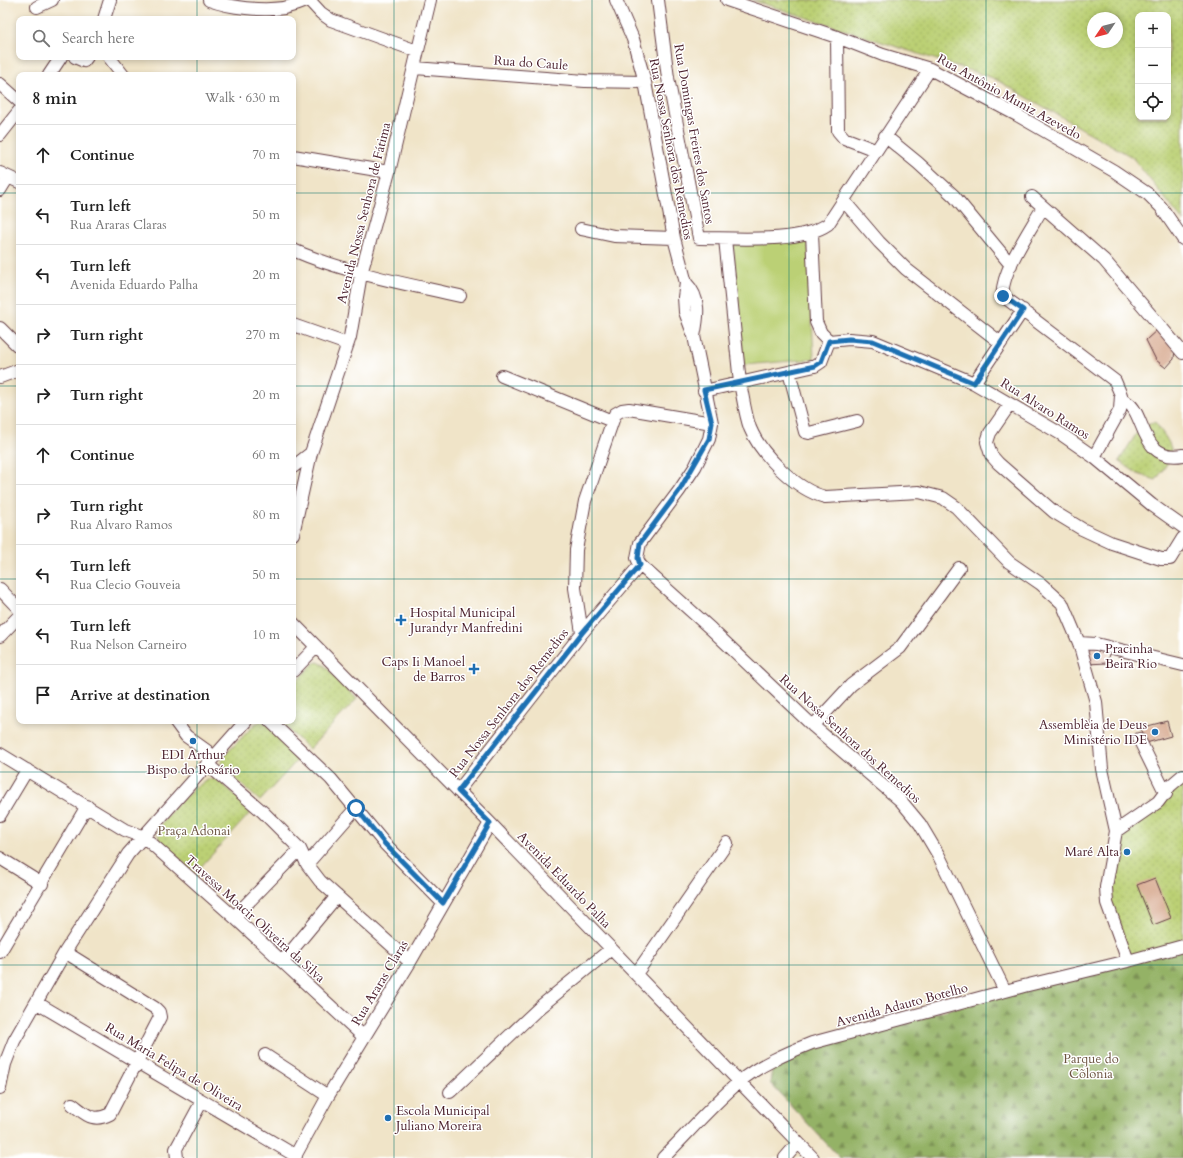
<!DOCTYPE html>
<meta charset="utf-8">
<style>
:root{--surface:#fff;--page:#f6f6f6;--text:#222;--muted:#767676;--line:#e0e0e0}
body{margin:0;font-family:Cardo,serif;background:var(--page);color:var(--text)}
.controls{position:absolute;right:12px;top:12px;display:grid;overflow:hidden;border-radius:8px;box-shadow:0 2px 6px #0003}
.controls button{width:36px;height:36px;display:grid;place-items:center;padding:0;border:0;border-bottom:1px solid var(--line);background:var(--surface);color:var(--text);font:20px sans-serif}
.compass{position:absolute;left:1087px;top:12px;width:36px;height:36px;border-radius:50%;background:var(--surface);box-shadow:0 2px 6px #0003;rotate:235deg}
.stop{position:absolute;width:12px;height:12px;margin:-9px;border:3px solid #1f6fb2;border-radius:50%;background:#fff}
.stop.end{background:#1f6fb2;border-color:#fff;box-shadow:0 1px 4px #0008}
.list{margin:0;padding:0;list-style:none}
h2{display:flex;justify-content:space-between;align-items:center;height:52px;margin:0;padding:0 16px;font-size:17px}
h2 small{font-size:13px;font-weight:400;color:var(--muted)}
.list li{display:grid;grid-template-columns:26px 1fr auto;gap:12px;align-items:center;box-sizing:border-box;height:60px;padding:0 16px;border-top:1px solid var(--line)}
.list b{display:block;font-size:15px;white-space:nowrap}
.list p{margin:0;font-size:13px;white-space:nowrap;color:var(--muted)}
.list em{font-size:13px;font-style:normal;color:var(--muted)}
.icon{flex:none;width:22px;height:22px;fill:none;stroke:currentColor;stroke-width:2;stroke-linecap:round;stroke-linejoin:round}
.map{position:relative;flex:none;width:1183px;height:1158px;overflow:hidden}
.search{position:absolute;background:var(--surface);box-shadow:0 2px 6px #0003;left:16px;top:16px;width:280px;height:44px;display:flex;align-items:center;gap:10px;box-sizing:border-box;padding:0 14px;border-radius:8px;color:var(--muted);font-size:15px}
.panel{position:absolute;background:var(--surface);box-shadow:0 2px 6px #0003;left:16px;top:72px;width:280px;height:652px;border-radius:8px}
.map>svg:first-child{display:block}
</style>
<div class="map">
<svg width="1183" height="1158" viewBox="0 0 1183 1158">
<defs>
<pattern id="grass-dots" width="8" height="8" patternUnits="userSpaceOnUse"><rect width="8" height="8" fill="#bbd074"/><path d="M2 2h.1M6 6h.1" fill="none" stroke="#a2b265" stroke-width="1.8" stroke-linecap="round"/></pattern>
<pattern id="forest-firs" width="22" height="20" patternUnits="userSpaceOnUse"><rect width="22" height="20" fill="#94b266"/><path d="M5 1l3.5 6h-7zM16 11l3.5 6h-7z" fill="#7b9054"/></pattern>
</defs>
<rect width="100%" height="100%" fill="#fff"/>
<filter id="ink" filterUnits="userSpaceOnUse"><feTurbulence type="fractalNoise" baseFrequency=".025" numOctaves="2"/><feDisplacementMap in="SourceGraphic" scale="8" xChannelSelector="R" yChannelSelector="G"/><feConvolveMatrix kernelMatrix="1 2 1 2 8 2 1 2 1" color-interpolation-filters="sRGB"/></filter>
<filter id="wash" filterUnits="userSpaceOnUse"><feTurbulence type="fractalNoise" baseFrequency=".012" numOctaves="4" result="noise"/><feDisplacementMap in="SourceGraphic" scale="16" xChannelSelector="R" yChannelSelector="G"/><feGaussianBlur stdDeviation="0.9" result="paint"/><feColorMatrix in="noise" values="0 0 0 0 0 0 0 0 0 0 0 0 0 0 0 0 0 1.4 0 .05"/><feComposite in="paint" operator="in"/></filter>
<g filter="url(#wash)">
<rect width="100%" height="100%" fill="#f0e4c8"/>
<path fill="url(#grass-dots)" stroke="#827850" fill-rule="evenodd" d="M752 0H1183V221L1132 157 993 78ZM1138 15H1168V117H1138ZM1093 18H1117V42H1093Z
M1155 422C1176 452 1177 450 1156 480L1138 474 1119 461 1140 428Z
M318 662 324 665 357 699 309 749 279 721H293V685L314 663Z
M261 721 268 724 301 756 260 801 223 768 221 762 223 757 255 724Z
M211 779H216L253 810 195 873 159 840 158 830C164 816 197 782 211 779Z
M1183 780V943L1129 959 1110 902 1116 832 1173 790Z"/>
<path fill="url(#forest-firs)" stroke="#6f6848" d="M1183 945V1158H840L770 1083 773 1062 816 1046Z"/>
<path fill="#bbd074" stroke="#827850" d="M808 239 814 359 744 365 733 245Z"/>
<g id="blocks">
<path fill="#d9ad94" d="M1159 328 1175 347 1174 359 1166 368 1156 360 1146 340Z
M1085 644 1110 649 1107 663 1087 664Z
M1167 721 1171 736 1146 743 1140 728Z
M1155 878 1171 918 1153 925 1137 885Z"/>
</g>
</g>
<g filter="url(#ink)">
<use href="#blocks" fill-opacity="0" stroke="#633d43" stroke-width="1"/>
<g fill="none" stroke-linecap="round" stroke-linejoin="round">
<defs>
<path id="minor" d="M209 0C231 8 261 11 284 8 292 6 301 3 308 0
M309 0 321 13 331 20 417 51
M616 0 633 39 645 82 674 238 686 283 684 297 685 312 694 336 712 423 709 439 695 467 679 491 640 543 637 558 640 565
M658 0 668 78 699 238C734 238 799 244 828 224L930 69
M727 0 837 37 883 55 930 69 1017 115 1114 171 1148 194 1161 207 1183 239
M37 7 52 0
M104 19 110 0
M837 37 838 131 844 138 875 150
M75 57 84 61 87 57
M109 57 123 75
M415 68 585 81 645 82
M49 75 61 57
M0 84 19 101
M0 135 19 111
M885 136 918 163 954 196 1011 265
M293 156 389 172
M0 173 19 182
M0 190 8 177
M1032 197 1104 260 1183 353
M844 201 879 242 906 269 1001 343
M1043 207C1032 227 999 275 1003 296L1115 381 1121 395 1120 410 1094 457
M581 229 614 236 674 238
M812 233 816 322 821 333 829 341
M725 239 740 383C743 397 745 414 750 428 761 455 797 490 825 497L919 492 943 498 956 507 1009 562 1041 584 1062 603 1079 643 1096 702 1102 769 1116 831 1106 887 1107 903 1128 961
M293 250C346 273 403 283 460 296
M686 283C701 298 698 317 694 336
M293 325 347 344
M0 328 19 347
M829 341 849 339 873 341 974 383 1061 434 1094 457 1152 505 1183 527
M789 372 805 432 809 433 857 421
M502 376 612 421
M0 377 19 370
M974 383 1023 310
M704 391 815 366 821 362 829 341
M1122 401C1147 404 1136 463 1183 455
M1010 404 990 433 987 442 991 455 998 463 1054 512 1082 529 1112 543 1161 559H1170L1183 538
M293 467 311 453
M293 534 311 453 350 337 361 274 389 172 430 0
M0 589 19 609
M293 623 490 823 813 1158
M582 633 575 588 576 550 585 501 615 414 622 410 629 409 712 423
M0 636 19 616
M1079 643 1096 644 1183 665
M293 671 316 647
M175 721 186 736 207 751 213 757
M270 721 331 779 385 844 443 903
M813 726 851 685 900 648 959 568
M1139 739 1166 794
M0 754 125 830 144 837 234 917 364 1037
M207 764 263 812 300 849 307 864 320 881 410 962
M458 791 582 633 640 565 711 629 813 726 901 801 920 824 939 856 1005 991
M0 815 27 770
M1116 831 1158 802 1170 786 1183 775
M0 858 42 884
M307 864 356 808
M234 917 300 849
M0 952 87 806
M65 952 155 1008 159 1012 160 1017 110 1114C92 1123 86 1114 72 1104
M283 961 337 896
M636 974 727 843
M37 1003 296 1156
M265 1055 328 1096
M0 1088 5 1064 14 1041 65 952 128 854 246 721
M450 1092 541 1006 611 949
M177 1158 176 1149 202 1101
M294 1158 328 1096 410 962 490 823
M663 1158C688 1133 712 1105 739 1082 759 1065 787 1053 812 1043L1024 986 1128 961 1183 946
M785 1158 798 1143"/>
</defs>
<use href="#minor" stroke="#633d43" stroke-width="14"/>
<use href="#minor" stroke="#fff" stroke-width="12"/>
</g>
</g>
<g fill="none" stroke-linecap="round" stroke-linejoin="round" filter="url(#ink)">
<path stroke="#1f6fb2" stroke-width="5" d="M356 808 385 844 443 903 490 823 458 791 582 633 640 565 638 558 640 543 679 491 709 439 712 423 704 390 815 366 821 362 829 341 849 339 873 341 974 383 1023 310 1003 296"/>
</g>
<path fill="none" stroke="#0f766e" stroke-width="1" stroke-opacity="0.55" d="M197 0V19M394 0V1158M592 0V1158M789 0V1158M986 0V1158M197 57V75M0 193H19M293 193H1183M0 386H19M293 386H1183M0 579H19M293 579H1183M197 721V1158M0 772H1183M0 965H1183"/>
<g fill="#1f6fb2" stroke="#fff" stroke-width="1.5">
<path d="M399 614h4v4h4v4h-4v4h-4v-4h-4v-4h4z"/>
<circle cx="1097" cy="656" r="4"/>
<path d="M472 663h4v4h4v4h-4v4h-4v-4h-4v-4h4z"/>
<circle cx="1155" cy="732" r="4"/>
<circle cx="193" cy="741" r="4"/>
<circle cx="1127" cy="852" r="4"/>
<circle cx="388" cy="1118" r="4"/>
</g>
<g text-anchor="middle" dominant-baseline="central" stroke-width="3" stroke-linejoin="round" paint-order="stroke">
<g font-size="13" fill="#4a1f2b" stroke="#fff">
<text transform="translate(531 63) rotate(4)">Rua do Caule</text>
<text transform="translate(1009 97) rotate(29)">Rua Antônio Muniz Azevedo</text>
<text transform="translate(694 134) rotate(80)">Rua Domingas Freires dos Santos</text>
<text transform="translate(671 149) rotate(79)">Rua Nossa Senhora dos Remedios</text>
<text transform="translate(364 213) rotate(-76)">Avenida Nossa Senhora de Fátima</text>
<text transform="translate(1045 409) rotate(32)">Rua Alvaro Ramos</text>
<text transform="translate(509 703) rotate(-52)">Rua Nossa Senhora dos Remedios</text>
<text transform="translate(850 739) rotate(42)">Rua Nossa Senhora dos Remedios</text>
<text transform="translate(564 880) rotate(46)">Avenida Eduardo Palha</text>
<text transform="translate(255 919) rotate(42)">Travessa Moacir Oliveira da Silva</text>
<text transform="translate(380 983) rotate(-59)">Rua Araras Claras</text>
<text transform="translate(902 1005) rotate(-15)">Avenida Adauto Botelho</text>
<text transform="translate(174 1067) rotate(31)">Rua Maria Felipa de Oliveira</text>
</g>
<g font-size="13" fill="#4a1f2b" stroke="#fff" text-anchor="start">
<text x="410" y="613">Hospital Municipal<tspan x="410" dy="15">Jurandyr Manfredini</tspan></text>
<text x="1105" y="649">Pracinha<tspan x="1105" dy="15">Beira Rio</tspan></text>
<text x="465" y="662" text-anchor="end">Caps Ii Manoel<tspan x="465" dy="15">de Barros</tspan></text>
<text x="1147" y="725" text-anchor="end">Assemblèia de Deus<tspan x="1147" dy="15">Ministério IDE</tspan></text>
<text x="193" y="755" text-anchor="middle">EDI Arthur<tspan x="193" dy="15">Bispo do Rosário</tspan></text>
<text x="1119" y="852" text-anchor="end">Maré Alta</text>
<text x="396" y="1111">Escola Municipal<tspan x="396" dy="15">Juliano Moreira</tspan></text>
</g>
<g font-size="13" fill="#6c5441" stroke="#fff">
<text x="194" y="831">Praça Adonai</text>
<text x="1091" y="1059">Parque do<tspan x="1091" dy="15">Cõlonia</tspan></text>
</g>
</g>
</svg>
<div class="controls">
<button>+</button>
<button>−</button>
<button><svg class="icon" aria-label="locate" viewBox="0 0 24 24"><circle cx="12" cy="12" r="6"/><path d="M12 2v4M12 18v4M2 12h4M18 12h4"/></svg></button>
</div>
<svg class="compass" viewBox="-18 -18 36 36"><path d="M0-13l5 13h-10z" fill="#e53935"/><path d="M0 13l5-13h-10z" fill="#767676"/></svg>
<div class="stop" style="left:356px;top:808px"></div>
<div class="stop end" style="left:1003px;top:296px"></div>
<div class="search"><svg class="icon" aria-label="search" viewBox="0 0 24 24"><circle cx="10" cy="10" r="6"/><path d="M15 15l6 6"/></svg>Search here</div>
<section class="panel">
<h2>8 min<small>Walk · 630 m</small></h2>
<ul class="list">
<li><svg class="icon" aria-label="ahead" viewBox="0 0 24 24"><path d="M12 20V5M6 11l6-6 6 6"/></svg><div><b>Continue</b></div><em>70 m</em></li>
<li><svg class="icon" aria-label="left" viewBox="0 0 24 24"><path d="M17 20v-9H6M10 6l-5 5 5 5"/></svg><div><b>Turn left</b><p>Rua Araras Claras</p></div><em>50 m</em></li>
<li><svg class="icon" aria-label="left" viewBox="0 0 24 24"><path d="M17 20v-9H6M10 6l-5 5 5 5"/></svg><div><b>Turn left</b><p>Avenida Eduardo Palha</p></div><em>20 m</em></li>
<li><svg class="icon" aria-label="right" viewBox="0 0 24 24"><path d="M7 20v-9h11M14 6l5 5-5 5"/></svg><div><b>Turn right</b></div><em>270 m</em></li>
<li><svg class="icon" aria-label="right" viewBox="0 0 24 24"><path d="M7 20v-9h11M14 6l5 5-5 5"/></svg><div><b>Turn right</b></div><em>20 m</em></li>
<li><svg class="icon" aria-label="ahead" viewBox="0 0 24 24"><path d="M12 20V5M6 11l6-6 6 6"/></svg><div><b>Continue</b></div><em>60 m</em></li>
<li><svg class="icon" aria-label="right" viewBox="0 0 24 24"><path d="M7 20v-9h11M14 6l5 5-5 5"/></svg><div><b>Turn right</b><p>Rua Alvaro Ramos</p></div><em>80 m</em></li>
<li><svg class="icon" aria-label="left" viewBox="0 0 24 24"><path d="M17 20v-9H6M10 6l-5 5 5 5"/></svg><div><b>Turn left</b><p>Rua Clecio Gouveia</p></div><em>50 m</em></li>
<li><svg class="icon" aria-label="left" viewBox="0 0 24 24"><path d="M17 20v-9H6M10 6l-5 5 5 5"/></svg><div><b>Turn left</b><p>Rua Nelson Carneiro</p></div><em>10 m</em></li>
<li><svg class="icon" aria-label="arrive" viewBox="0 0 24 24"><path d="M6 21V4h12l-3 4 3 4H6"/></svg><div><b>Arrive at destination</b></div></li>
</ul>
</section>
</div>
